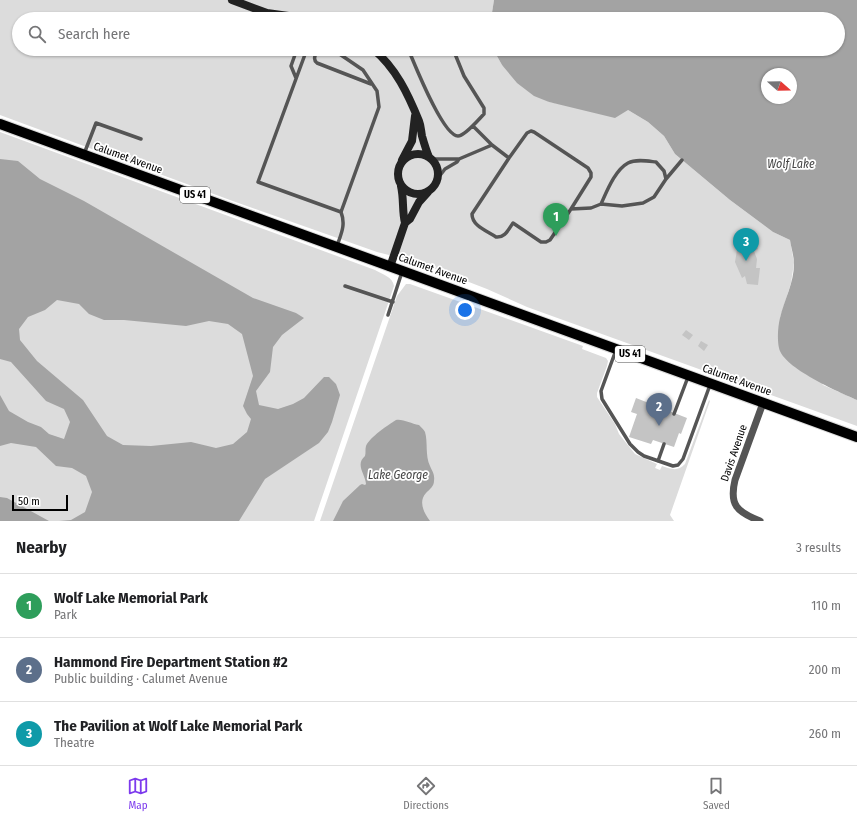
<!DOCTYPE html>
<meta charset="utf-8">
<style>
:root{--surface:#fff;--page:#f6f6f6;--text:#202124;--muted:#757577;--line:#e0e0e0;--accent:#7c3aed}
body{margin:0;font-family:"Fira Sans Condensed",sans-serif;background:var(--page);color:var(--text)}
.compass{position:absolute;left:761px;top:68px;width:36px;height:36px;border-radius:50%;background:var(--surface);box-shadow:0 1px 3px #0004;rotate:110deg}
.scale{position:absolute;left:12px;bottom:10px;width:56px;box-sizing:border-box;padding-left:4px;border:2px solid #000;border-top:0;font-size:11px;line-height:14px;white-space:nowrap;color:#000;-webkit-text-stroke:3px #fff;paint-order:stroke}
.you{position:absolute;left:465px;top:310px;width:14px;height:14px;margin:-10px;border:3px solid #fff;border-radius:50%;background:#1a73e8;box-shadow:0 0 0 6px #1a73e833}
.badge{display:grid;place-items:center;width:26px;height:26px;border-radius:50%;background:var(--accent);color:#fff;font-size:13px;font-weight:700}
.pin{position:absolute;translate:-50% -33px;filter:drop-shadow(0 1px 2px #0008)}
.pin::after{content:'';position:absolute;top:21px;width:14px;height:12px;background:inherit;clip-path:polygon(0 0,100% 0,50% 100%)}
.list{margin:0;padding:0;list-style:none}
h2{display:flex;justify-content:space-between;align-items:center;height:52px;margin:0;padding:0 16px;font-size:17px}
h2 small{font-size:13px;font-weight:400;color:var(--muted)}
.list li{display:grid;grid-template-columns:26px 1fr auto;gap:12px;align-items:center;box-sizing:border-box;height:64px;padding:0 16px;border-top:1px solid var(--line)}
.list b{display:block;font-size:15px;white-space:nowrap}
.list p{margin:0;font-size:13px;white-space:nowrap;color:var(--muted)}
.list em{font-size:13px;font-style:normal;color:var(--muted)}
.icon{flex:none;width:22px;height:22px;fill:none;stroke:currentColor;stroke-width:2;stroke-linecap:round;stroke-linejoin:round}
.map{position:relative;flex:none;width:857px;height:521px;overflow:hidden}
.search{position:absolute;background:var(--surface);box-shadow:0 1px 3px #0004;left:12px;right:12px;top:12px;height:44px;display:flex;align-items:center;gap:10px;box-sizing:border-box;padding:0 14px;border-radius:22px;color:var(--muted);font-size:15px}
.sheet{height:244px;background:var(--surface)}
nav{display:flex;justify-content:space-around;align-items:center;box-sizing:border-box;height:56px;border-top:1px solid var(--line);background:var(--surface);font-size:11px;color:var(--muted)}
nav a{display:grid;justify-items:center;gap:2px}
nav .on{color:var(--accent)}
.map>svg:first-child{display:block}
</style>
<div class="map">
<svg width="857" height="521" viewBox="0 0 857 521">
<rect width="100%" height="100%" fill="#fff"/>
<path fill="#dcdcdc" d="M0 0H494L491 19H19V49H493L502 65 549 102 566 105 628 110 648 122 664 136 675 154 730 200 773 232 790 240 794 263 791 283 780 318 823 385 857 400V426L527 307 487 289 417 262 377 252 230 200 0 115Z
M0 132 375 270C382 274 393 277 394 286L314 521H0Z
M406 284H410L583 346 582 349 606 358 608 361 607 366 597 393V397L615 424 619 434 635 454 657 464 655 468 660 470 662 466C672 469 677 472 685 464L707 405 709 400 710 401 670 515 674 521H320L397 296Z"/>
<path fill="#a3a3a3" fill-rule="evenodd" d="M494 0H857V400C839 392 783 368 779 348 777 339 778 326 780 318 784 300 794 283 794 264 794 256 791 247 790 240L773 232 730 200 675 154 664 136 648 122 628 110 615 118 549 102 534 96 517 83 502 65 493 49H838V19H491ZM767 74H791V98H767Z
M0 159 18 161 40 179 84 201 253 298 296 313 304 318 282 335 273 347 270 372 256 391 259 405 278 409 293 404 304 398 324 377H329L336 384 340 395 332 422 328 432 319 443 265 479 239 521H59L71 520 85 512 92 492 86 476 72 468 56 466 36 447 11 443 0 446V395L9 411 28 422 41 427 49 434 64 439 70 422 64 409 46 401 11 362 0 359ZM57 300 79 304 89 314 104 320H124L186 326 209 321 228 324 242 334 253 376 243 406 247 414 251 419 247 432 233 444 216 448 191 442 151 446 123 445 107 436 83 400 37 361 20 340 19 329 28 317 45 310Z
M396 420C404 419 411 424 419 425 421 427 424 430 425 432 428 441 425 456 430 466 432 471 435 474 434 481 434 486 430 489 426 493 418 502 424 513 430 521H333L343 501 360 485 362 484 365 485 366 484C365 473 355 465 365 456 366 453 365 449 366 446 370 437 388 425 396 420Z
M0 497 7 498 49 521H0Z"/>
<path fill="#c4c4c4" d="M752 234 758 249 754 251 757 259 756 268H760L758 285 747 284 745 276 742 278 735 262 738 244 740 245 741 238Z
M686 330 693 335 689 340 682 335Z
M701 341 708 345 704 351 698 346Z
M636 398 687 418 681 434 679 433 674 447 653 440 651 444 629 437 637 414 631 412Z"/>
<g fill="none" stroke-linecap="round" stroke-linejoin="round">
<defs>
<path id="primary" d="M0 124 857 437"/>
</defs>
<use href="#primary" stroke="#dbdbdb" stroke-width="12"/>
<path stroke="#555" stroke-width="3.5" d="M307 49 258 182 341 212C346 225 341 234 337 246
M318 49C316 54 312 59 317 63L371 84
M328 49 338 53 363 70 377 91 379 107 341 212
M411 49 409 51C415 65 443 136 458 136 465 136 479 119 484 114V108L464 76 453 49
M296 78 291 66 297 49
M473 126 492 145
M84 154 96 123 141 139
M509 158 527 133 531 131 534 132 588 168 591 173V177L571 209
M431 159H459L492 145 509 158 472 214C472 226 487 231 496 237 505 238 508 230 513 223L541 242H546L550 240 571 209 591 208 601 204 622 206 643 203 654 197 666 179 664 171 656 162C647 161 636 159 628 163 615 170 607 191 601 204
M438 178 445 169 457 162 459 159
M666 179 682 160
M345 286 393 302
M388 315 402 272
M616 350 601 391 602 399 630 444 638 452 644 456 673 466 678 465 683 459 710 385
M674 414 688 377
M658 461 664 444"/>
<path stroke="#555" stroke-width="7" d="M760 521C737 512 729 505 735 480L763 403"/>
<path stroke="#222" stroke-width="8" d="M232 0 267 13 310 19
M373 49C396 68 408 94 419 121 421 126 421 131 422 136 424 143 426 150 429 157
M398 174a20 20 0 1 1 40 0a20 20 0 1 1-40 0Z
M402 160 412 141 415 116
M401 186C404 199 402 211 405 223
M390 267 405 223 410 219 419 202 428 192"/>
<use href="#primary" stroke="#000" stroke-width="10"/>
</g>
<g text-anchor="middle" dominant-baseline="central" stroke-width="3.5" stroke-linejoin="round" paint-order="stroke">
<g fill="#fff" stroke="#4c4c4c" stroke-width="1">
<rect x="180" y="187" width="30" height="16" rx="3"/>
<rect x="615" y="346" width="30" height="16" rx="3"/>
</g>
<g font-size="10" font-weight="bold" fill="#000">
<text x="195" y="195">US 41</text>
<text x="630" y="354">US 41</text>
</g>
<g font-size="11" fill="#000" stroke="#fff">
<text transform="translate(128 158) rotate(20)">Calumet Avenue</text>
<text transform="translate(433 269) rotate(20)">Calumet Avenue</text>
<text transform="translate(737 380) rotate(20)">Calumet Avenue</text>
<text transform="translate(734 453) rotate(-71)">Davis Avenue</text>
</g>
<g font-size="12" font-style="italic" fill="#444" stroke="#fff">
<text x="791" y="164">Wolf Lake</text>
<text x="398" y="475">Lake George</text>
</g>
</g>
</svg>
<svg class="compass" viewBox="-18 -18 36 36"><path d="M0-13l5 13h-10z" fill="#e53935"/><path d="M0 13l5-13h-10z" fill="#757577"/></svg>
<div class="scale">50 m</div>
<div class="you"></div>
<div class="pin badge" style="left:556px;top:236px;background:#2e9e5b">1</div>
<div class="pin badge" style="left:659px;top:426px;background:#5c6f8a">2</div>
<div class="pin badge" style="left:746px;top:261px;background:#0f9aa8">3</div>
<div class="search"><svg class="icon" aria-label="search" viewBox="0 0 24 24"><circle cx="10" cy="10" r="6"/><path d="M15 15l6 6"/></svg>Search here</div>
</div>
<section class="sheet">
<h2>Nearby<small>3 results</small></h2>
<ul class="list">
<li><span class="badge" style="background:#2e9e5b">1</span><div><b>Wolf Lake Memorial Park</b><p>Park</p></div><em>110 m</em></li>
<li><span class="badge" style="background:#5c6f8a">2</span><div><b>Hammond Fire Department Station #2</b><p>Public building · Calumet Avenue</p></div><em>200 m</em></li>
<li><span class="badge" style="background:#0f9aa8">3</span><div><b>The Pavilion at Wolf Lake Memorial Park</b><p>Theatre</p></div><em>260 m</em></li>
</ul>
</section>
<nav>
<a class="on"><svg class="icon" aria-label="map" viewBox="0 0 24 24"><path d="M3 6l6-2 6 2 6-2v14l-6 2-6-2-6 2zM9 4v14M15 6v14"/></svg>Map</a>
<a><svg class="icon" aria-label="directions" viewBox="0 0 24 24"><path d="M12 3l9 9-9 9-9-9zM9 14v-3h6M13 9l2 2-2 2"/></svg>Directions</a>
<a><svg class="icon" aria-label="saved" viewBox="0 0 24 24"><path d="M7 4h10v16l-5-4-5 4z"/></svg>Saved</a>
</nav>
